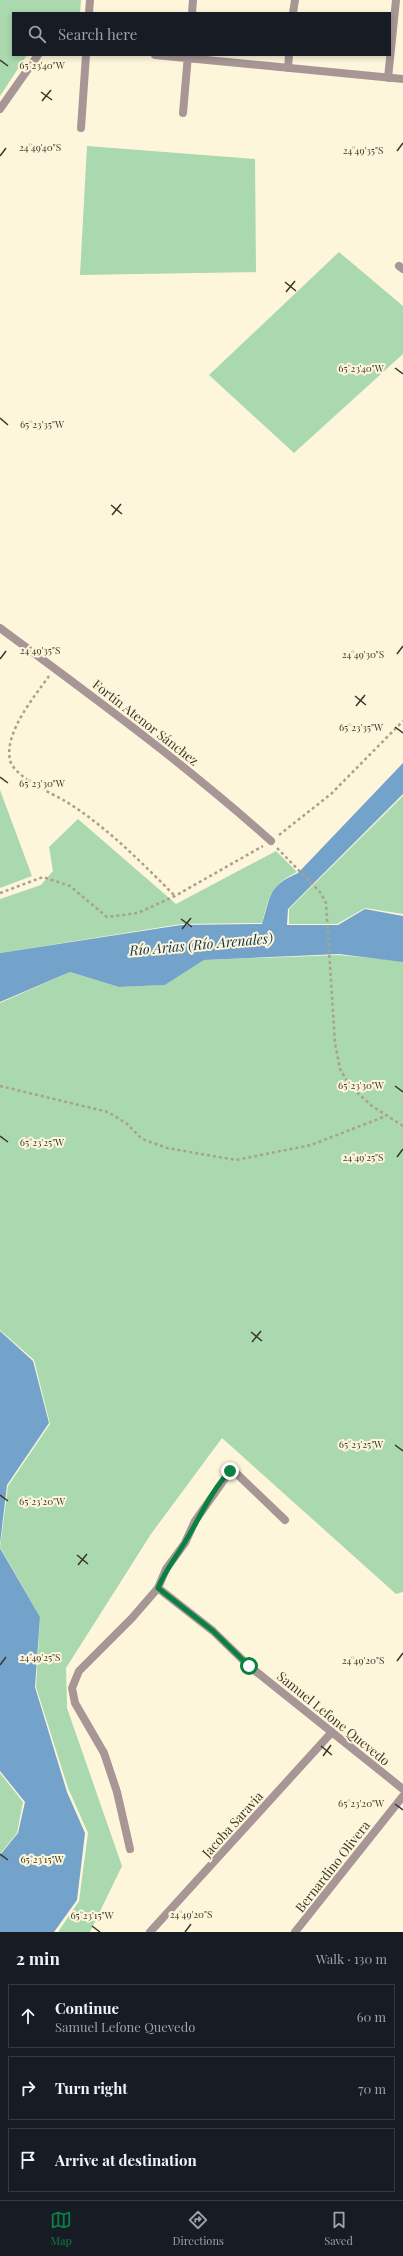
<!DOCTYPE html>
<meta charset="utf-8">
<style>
:root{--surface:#171b24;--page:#20242c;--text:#f1f3f6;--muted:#9ea1a6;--line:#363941;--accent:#0b8043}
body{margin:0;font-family:"Playfair Display",serif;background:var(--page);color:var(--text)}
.stop{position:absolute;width:12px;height:12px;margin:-9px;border:3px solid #0b8043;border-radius:50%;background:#fff}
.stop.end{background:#0b8043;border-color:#fff;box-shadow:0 1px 4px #0008}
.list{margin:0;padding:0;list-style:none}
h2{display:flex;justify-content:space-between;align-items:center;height:52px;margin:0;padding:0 16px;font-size:17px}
h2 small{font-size:13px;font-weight:400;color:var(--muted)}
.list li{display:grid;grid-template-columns:26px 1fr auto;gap:12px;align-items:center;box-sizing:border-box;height:64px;margin:0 8px 8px;padding:0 8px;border:1px solid var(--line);border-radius:0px}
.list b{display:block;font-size:15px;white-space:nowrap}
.list p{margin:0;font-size:13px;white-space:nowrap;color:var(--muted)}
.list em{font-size:13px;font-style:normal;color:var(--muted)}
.icon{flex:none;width:22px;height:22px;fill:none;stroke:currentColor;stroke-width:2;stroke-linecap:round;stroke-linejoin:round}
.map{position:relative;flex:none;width:403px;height:1932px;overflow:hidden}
.search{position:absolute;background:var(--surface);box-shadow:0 2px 6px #0003;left:12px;right:12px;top:12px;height:44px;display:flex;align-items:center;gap:10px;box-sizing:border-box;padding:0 14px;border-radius:0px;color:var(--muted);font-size:15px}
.sheet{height:268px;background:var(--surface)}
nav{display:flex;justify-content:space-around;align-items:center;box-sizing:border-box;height:56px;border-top:1px solid var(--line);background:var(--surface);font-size:11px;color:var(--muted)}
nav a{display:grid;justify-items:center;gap:2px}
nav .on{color:var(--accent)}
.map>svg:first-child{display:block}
</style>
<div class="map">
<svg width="403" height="1932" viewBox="0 0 403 1932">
<rect width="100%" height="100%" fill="#fef6db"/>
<path fill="#aad8af" d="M0 0H81L80 13H13V55H27L0 96Z
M87 146 255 159 256 272 80 275Z
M339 252 403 306V354L294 453 209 375Z
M0 790 32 876 0 888Z
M403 796V914L365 908 337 924H289V909Z
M78 819 176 904 276 851 297 872C270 885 269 896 262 923L181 924 0 953V899L41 885 53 871 49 847Z
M339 955 403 961V1592L396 1594 222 1438 151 1534 66 1668 67 1708 122 1866 90 1932H58L79 1901 88 1833 68 1788 36 1687 40 1617 0 1547 8 1486 50 1424 34 1360 0 1330V1003L70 972 119 987 165 985 204 960Z
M0 1773 23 1802 17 1833 0 1854Z"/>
<path fill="#73a3ca" d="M403 763V794L288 909 287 925H338L365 909 403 916V962L339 954 204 960 165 985 119 987 70 972 0 1002V953L181 925 262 924C271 895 268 886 298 873Z
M0 1331 33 1361 49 1423 7 1485 0 1544Z
M0 1548 40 1617 35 1687 67 1792 85 1833 77 1900 54 1932H0V1855L18 1833 25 1802 0 1771Z"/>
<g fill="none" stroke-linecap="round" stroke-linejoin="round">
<path stroke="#a8a28d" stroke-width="2.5" stroke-dasharray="3 3" stroke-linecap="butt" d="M49 676C34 697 4 733 10 760 13 776 51 793 65 801 106 826 141 862 175 896
M279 835 331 794 403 721
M277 848 320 892 326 903 335 1043 340 1069 350 1086 372 1106 403 1126
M0 893 43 877 70 886 107 917 138 913 175 896 263 846
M0 1086 108 1112 126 1123 142 1139 167 1148 236 1160 311 1145 386 1116"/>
<path stroke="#a79695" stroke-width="8" d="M130 1849 117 1792 104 1753 75 1703 72 1688 79 1671 132 1618 158 1588 166 1569 185 1543 195 1521 231 1470 236 1473 285 1520"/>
<path stroke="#a79695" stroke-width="8" d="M89 13 90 0
M192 13 193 0
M293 13 295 0
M155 55 403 79
M288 68 289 55
M388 78 396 0
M0 109 38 55
M183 113 188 55
M81 128 86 55
M399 266 403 269
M0 628C93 697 185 764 271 841
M158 1588 213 1631 249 1666 403 1789
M150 1932 332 1732
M295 1932 403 1796"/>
</g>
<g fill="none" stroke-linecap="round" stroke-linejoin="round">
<path stroke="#0b8043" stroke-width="5" d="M230 1471C211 1491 199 1519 185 1542 175 1559 166 1569 158 1588L213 1631 249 1666"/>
</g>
<path fill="none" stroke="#3a3629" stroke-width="1.5" d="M0 60 8 66M41 92 52 100M42 101 51 90M397 151 403 143M0 156 6 148M285 282 296 291M286 292 295 281M395 368 403 374M0 418 8 425M111 505 122 514M112 515 121 504M397 654 403 646M0 659 6 651M355 696 366 705M356 706 365 695M395 727 403 733M0 777 8 783M181 919 192 927M182 929 191 918M395 1086 403 1092M0 1136 8 1142M397 1157 403 1149M251 1332 262 1341M252 1342 261 1331M395 1445 403 1451M0 1495 8 1501M77 1555 88 1564M78 1565 87 1554M397 1661 403 1653M0 1665 6 1657M321 1746 332 1755M323 1756 331 1745M395 1804 403 1810M0 1854 8 1860M92 1926 100 1932M185 1932 191 1924"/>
<g text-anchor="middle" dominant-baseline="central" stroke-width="4" stroke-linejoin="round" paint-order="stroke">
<g font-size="13" fill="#3a3629" stroke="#fef6db">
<text transform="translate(146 722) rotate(38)">Fortín Atenor Sánchez</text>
<text transform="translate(334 1718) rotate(39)">Samuel Lefone Quevedo</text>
<text transform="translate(232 1824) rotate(-48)">Jacoba Saravia</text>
<text transform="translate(332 1866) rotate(-52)">Bernardino Olivera</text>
</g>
<g font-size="14" font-style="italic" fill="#0b324d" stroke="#fef6db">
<text transform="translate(201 944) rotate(-5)">Río Arias (Río Arenales)</text>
</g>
</g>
<g font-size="10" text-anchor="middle" fill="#3a3629" stroke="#fef6db" stroke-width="4" stroke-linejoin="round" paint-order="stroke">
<text x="42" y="69">65°23'40"W</text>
<text x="40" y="151">24°49'40"S</text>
<text x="363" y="154">24°49'35"S</text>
<text x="361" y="372">65°23'40"W</text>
<text x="42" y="428">65°23'35"W</text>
<text x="40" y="654">24°49'35"S</text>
<text x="363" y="658">24°49'30"S</text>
<text x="361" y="731">65°23'35"W</text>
<text x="42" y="787">65°23'30"W</text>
<text x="361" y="1089">65°23'30"W</text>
<text x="42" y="1146">65°23'25"W</text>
<text x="363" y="1161">24°49'25"S</text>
<text x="361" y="1448">65°23'25"W</text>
<text x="42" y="1505">65°23'20"W</text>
<text x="40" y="1661">24°49'25"S</text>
<text x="363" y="1664">24°49'20"S</text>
<text x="361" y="1807">65°23'20"W</text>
<text x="42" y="1863">65°23'15"W</text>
<text x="191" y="1918">24°49'20"S</text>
<text x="92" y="1919">65°23'15"W</text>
</g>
</svg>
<div class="stop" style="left:249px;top:1666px"></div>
<div class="stop end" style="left:230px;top:1471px"></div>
<div class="search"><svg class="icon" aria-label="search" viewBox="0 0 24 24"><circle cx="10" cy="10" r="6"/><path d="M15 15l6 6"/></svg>Search here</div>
</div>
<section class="sheet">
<h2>2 min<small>Walk · 130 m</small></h2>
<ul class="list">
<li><svg class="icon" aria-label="ahead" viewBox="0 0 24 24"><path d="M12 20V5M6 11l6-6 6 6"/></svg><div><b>Continue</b><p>Samuel Lefone Quevedo</p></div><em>60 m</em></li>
<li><svg class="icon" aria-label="right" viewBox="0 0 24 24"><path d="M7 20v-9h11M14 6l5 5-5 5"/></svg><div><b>Turn right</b></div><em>70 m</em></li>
<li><svg class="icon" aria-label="arrive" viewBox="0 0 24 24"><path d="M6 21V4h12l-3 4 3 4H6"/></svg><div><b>Arrive at destination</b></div></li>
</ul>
</section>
<nav>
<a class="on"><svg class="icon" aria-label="map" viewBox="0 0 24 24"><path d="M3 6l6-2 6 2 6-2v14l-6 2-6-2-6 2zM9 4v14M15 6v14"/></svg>Map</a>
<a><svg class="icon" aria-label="directions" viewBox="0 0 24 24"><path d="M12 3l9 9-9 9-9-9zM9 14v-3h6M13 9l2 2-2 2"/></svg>Directions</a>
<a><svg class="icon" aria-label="saved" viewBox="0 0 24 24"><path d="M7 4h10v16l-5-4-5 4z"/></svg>Saved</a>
</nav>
